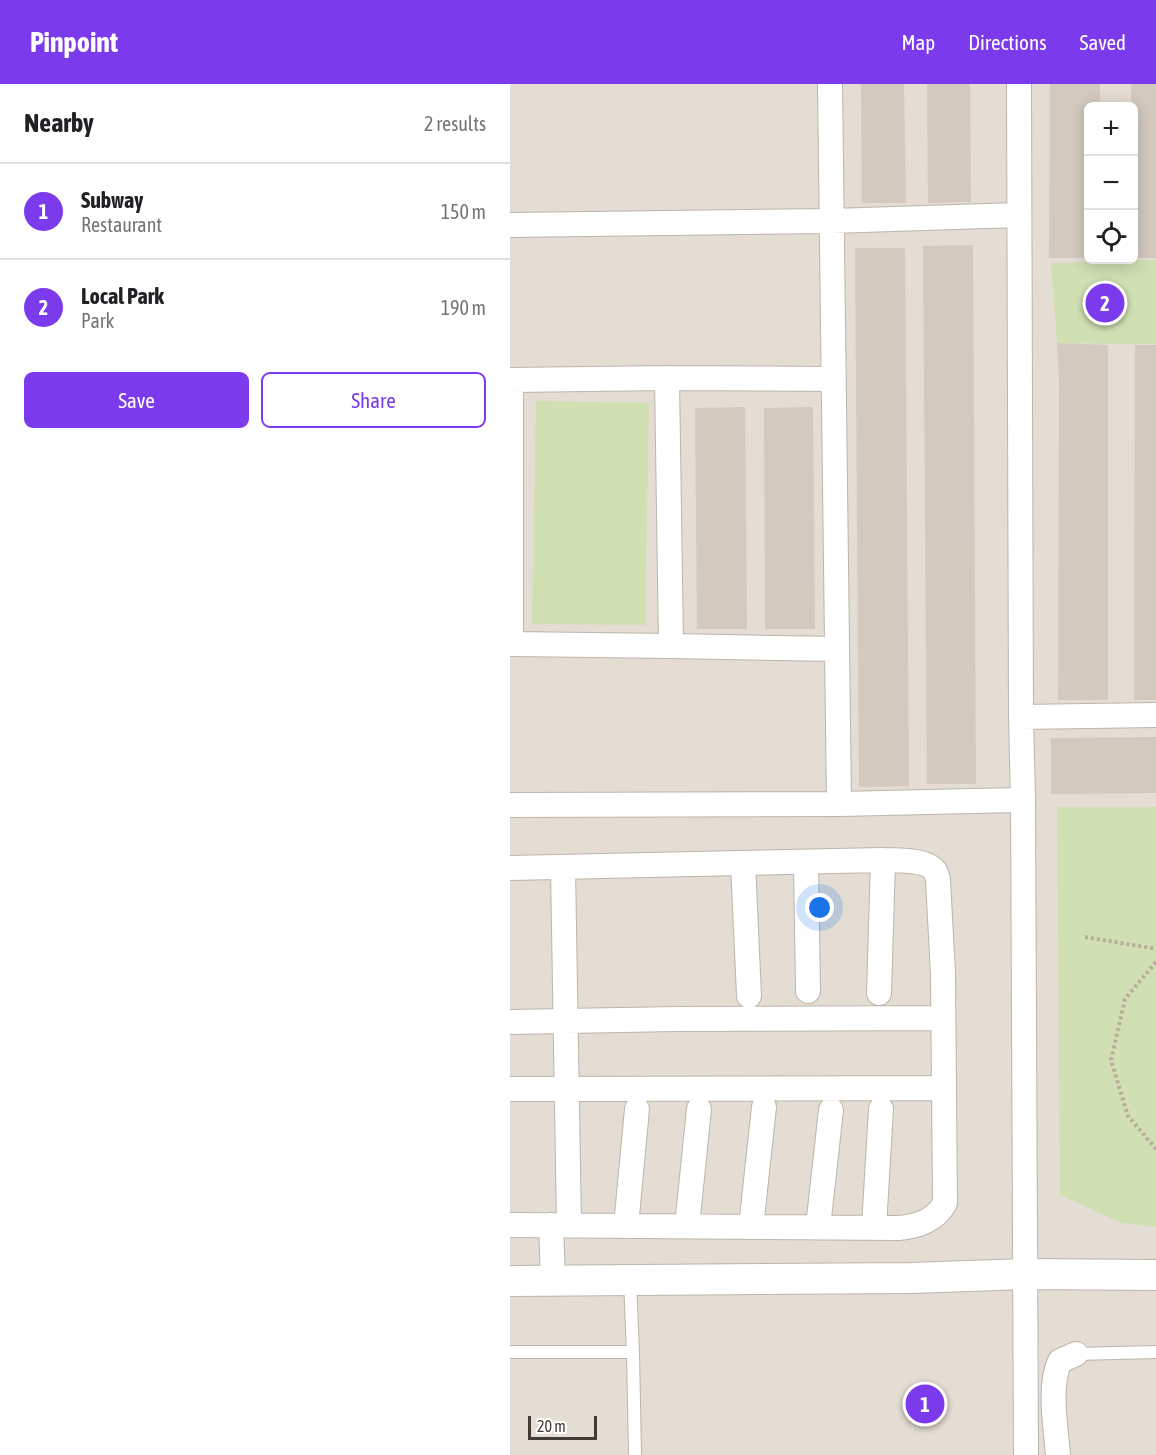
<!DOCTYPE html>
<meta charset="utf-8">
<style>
:root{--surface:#fff;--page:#f2f2f2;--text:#202124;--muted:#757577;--line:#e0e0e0;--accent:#7c3aed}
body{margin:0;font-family:"Asap Condensed",sans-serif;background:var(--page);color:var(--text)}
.controls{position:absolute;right:18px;top:18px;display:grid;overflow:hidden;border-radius:9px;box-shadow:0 3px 15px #0003}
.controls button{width:54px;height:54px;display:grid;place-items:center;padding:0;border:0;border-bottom:2px solid var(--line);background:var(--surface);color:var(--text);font:30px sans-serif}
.scale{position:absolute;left:18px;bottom:15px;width:69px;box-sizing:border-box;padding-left:6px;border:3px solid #423b35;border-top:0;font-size:16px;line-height:21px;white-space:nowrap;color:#423b35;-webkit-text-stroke:4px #fff;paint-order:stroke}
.you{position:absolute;left:310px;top:824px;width:21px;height:21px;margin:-15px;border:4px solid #fff;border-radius:50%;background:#1a73e8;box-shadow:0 0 0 9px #1a73e833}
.badge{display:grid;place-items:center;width:39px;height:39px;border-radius:50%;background:var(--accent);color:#fff;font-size:20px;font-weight:700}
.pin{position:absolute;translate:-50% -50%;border:3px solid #fff;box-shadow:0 2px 6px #0006}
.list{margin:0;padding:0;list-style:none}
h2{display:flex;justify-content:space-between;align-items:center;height:78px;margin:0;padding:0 24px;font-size:26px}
h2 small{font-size:20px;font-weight:400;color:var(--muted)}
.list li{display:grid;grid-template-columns:39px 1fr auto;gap:18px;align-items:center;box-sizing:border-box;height:96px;padding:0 24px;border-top:2px solid var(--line)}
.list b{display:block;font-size:22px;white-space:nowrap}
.list p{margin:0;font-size:20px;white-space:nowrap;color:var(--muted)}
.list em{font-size:20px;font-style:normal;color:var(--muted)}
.actions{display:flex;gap:12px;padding:18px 24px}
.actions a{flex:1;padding:14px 0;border:2px solid var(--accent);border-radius:9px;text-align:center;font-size:21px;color:var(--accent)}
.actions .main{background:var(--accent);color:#fff}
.icon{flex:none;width:33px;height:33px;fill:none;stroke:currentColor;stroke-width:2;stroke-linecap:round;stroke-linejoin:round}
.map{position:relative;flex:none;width:646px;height:1371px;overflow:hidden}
header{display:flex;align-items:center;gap:36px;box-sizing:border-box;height:84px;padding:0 30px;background:var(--accent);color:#fff}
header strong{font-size:28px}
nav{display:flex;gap:33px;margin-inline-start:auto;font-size:21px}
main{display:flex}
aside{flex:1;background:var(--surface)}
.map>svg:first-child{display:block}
</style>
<header>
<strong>Pinpoint</strong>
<nav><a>Map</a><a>Directions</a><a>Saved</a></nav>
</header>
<main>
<aside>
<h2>Nearby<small>2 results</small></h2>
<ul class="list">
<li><span class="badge">1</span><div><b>Subway</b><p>Restaurant</p></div><em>150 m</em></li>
<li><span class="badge">2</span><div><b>Local Park</b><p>Park</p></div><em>190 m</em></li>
</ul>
<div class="actions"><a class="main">Save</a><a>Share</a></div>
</aside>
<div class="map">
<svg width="646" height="1371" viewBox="0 0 646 1371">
<rect width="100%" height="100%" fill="#f0ebe5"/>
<path fill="#e3ddd3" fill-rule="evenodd" d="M0 0H646V1371H0ZM578 22H624V176H578Z"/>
<path fill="#d0e0b2" d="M646 176V260L547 259 541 179Z
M26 317 139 319 135 541 22 540Z
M547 723H646V1143L612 1139 550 1111Z"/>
<path fill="#d3c9be" d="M351 0H394L396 119H352Z
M417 0H460L461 118 418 119Z
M540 0H590V22H578V174H539Z
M621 0H646V174H624V22H621Z
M463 161 466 700H417L413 162Z
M345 164H395L399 702 349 703Z
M547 259 598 261V616H548L549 297Z
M625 261H646V616H624Z
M235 323 237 545H187L185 324Z
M303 323 305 545H255L254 324Z
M646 653V709L541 710V654Z"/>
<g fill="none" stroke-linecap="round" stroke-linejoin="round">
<defs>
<path id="service" d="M120 1197 123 1268 125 1371
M0 1268H123
M566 1270 646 1268"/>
<path id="minor" d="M320 0 329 720
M509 0 511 633 513 716 516 1371
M0 141 322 137 509 131
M157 294 161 562
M0 296 157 294 324 295
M0 560 161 562 327 565
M1 560V296
M511 633 646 631
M0 721 329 720 513 716
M296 778 298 907
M233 779 239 912
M53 783 59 1141
M0 784 373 776C386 777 417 775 425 787 426 788 428 795 428 796L433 890 435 1119C425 1137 408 1142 389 1144L0 1141
M369 909 373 776
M0 938 167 935 433 934
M0 1005 434 1004
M41 1141 43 1196
M116 1142 127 1025
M177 1142 189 1025
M241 1143 254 1023
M308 1143 321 1026
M364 1143 371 1025
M548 1371C546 1344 538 1302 550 1277L566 1270"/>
<path id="tertiary" d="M0 1197 401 1194 515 1190 646 1191"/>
</defs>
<use href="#service" stroke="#bdb5ab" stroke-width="14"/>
<use href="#minor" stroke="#bdb5ab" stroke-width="26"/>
<use href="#tertiary" stroke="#bdb5ab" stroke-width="32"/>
<path stroke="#baac9b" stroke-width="4" stroke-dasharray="3 3" stroke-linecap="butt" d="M575 853 641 864 646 863
M646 878 615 915 601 976 618 1032 646 1065"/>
<use href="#service" stroke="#fff" stroke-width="12"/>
<use href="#minor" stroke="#fff" stroke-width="24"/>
<use href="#tertiary" stroke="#fff" stroke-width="30"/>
</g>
</svg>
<div class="controls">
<button>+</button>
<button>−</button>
<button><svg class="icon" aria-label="locate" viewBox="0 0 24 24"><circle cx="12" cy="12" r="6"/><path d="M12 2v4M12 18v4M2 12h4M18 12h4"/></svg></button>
</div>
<div class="scale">20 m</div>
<div class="you"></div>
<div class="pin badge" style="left:415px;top:1320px">1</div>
<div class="pin badge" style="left:595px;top:219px">2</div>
</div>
</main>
